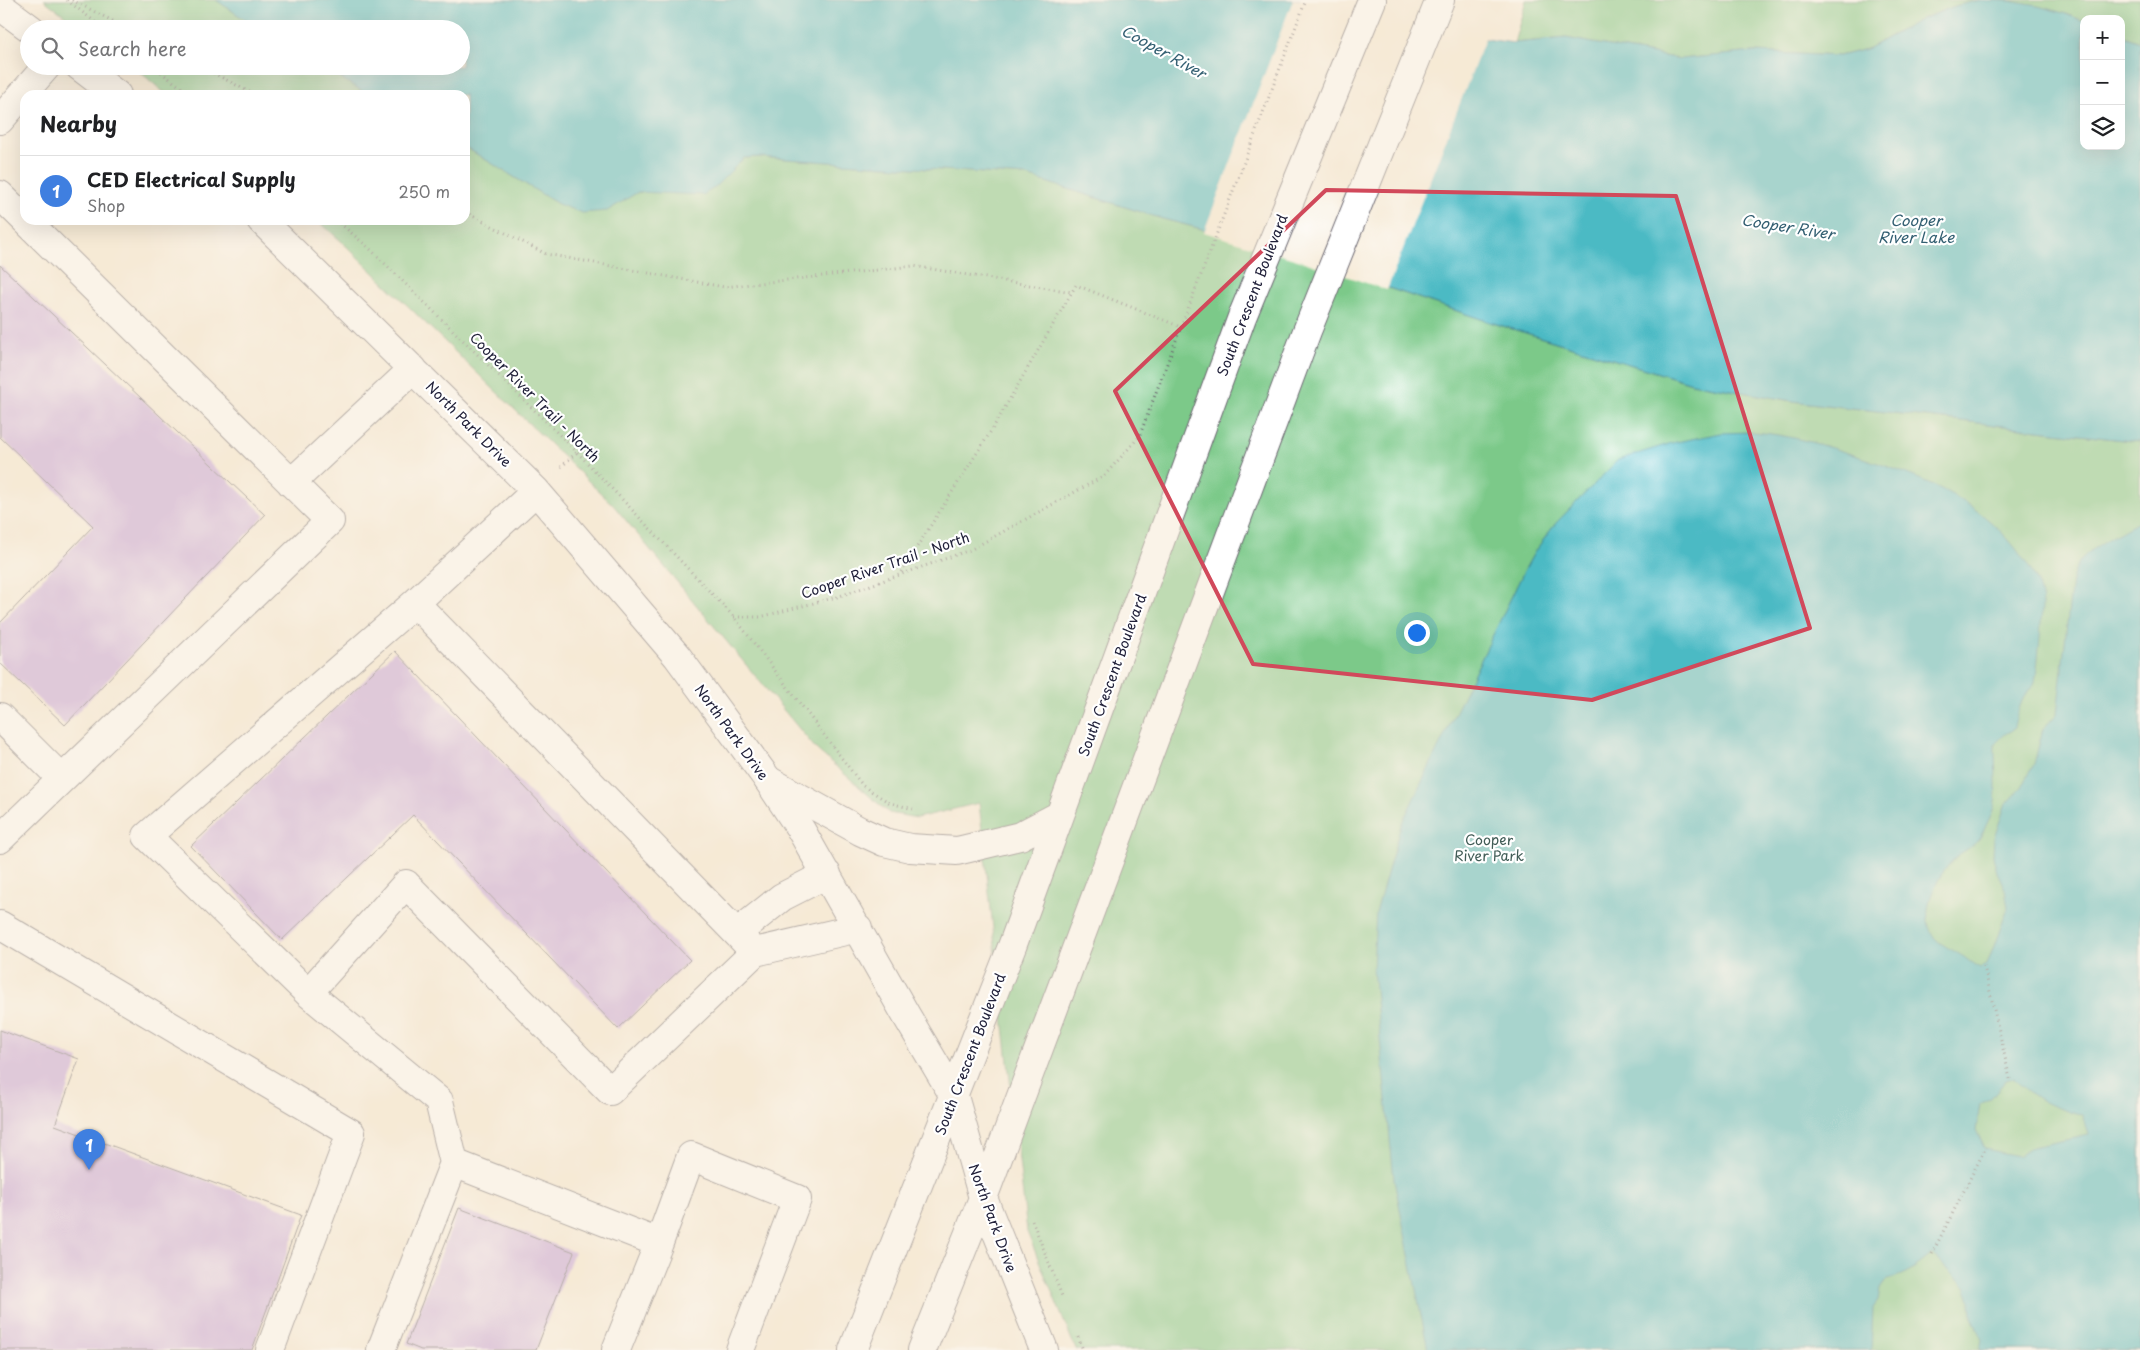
<!DOCTYPE html>
<meta charset="utf-8">
<style>
:root{--surface:#fff;--page:#f6f6f6;--text:#202124;--muted:#757577;--line:#e0e0e0;--accent:#d1495b}
body{margin:0;font-family:"Playpen Sans",sans-serif;background:var(--page);color:var(--text)}
.controls{position:absolute;right:15px;top:15px;display:grid;overflow:hidden;border-radius:10px;box-shadow:0 5px 20px #0002}
.controls button{width:45px;height:45px;display:grid;place-items:center;padding:0;border:0;border-bottom:1px solid var(--line);background:var(--surface);color:var(--text);font:25px sans-serif}
.you{position:absolute;left:1416px;top:632px;width:18px;height:18px;margin:-12px;border:4px solid #fff;border-radius:50%;background:#1a73e8;box-shadow:0 0 0 8px #1a73e833}
.badge{display:grid;place-items:center;width:32px;height:32px;border-radius:50%;background:var(--accent);color:#fff;font-size:16px;font-weight:700}
.pin{position:absolute;translate:-50% -41px;filter:drop-shadow(0 1px 2px #0008)}
.pin::after{content:'';position:absolute;top:26px;width:18px;height:15px;background:inherit;clip-path:polygon(0 0,100% 0,50% 100%)}
.list{margin:0;padding:0;list-style:none}
h2{display:flex;justify-content:space-between;align-items:center;height:65px;margin:0;padding:0 20px;font-size:21px}
h2 small{font-size:16px;font-weight:400;color:var(--muted)}
.list li{display:grid;grid-template-columns:32px 1fr auto;gap:15px;align-items:center;box-sizing:border-box;height:70px;padding:0 20px;border-top:1px solid var(--line)}
.list b{display:block;font-size:19px;white-space:nowrap}
.list p{margin:0;font-size:16px;white-space:nowrap;color:var(--muted)}
.list em{font-size:16px;font-style:normal;color:var(--muted)}
.icon{flex:none;width:28px;height:28px;fill:none;stroke:currentColor;stroke-width:2;stroke-linecap:round;stroke-linejoin:round}
.map{position:relative;flex:none;width:2140px;height:1350px;overflow:hidden}
.search{position:absolute;background:var(--surface);box-shadow:0 5px 20px #0002;left:20px;top:20px;width:450px;height:55px;display:flex;align-items:center;gap:12px;box-sizing:border-box;padding:0 18px;border-radius:28px;color:var(--muted);font-size:19px}
.panel{position:absolute;background:var(--surface);box-shadow:0 5px 20px #0002;left:20px;top:90px;width:450px;height:135px;border-radius:15px}
.map>svg:first-child{display:block}
</style>
<div class="map">
<svg width="2140" height="1350" viewBox="0 0 2140 1350">
<rect width="100%" height="100%" fill="#fff"/>
<filter id="ink" filterUnits="userSpaceOnUse"><feTurbulence type="fractalNoise" baseFrequency=".02" numOctaves="2"/><feDisplacementMap in="SourceGraphic" scale="10" xChannelSelector="R" yChannelSelector="G"/><feConvolveMatrix kernelMatrix="1 2 1 2 8 2 1 2 1" color-interpolation-filters="sRGB"/></filter>
<filter id="wash" filterUnits="userSpaceOnUse"><feTurbulence type="fractalNoise" baseFrequency=".0096" numOctaves="4" result="noise"/><feDisplacementMap in="SourceGraphic" scale="20" xChannelSelector="R" yChannelSelector="G"/><feGaussianBlur stdDeviation="1.12" result="paint"/><feColorMatrix in="noise" values="0 0 0 0 0 0 0 0 0 0 0 0 0 0 0 0 0 1.4 0 .05"/><feComposite in="paint" operator="in"/></filter>
<g filter="url(#wash)">
<rect width="100%" height="100%" fill="#f6ead6"/>
<path fill="#7bc989" stroke="#4e7662" d="M44 0H216L259 29H83Z
M1526 0H1980L1955 6 1922 19 1867 49 1839 56 1754 52 1680 59 1566 38 1514 43Z
M1992 0H2140V42L2121 35V19H2084V21C2054 9 2024 2 1992 0Z
M133 66H320L369 95H167Z
M465 147 558 204 624 199 638 192H654L739 162 744 158 759 157 1027 176 1163 219 1202 229 1305 260 1493 323 1692 383 1792 401 2140 442V1350H1076L1027 1232 979 803 917 818 889 813 816 749 614 506 340 240 317 220H465Z"/>
<path fill="#4cbac4" stroke="#376e80" fill-rule="evenodd" d="M216 0H1300L1357 20 1514 43 1566 38 1680 59 1754 52 1839 56 1867 49 1922 19 1955 6 1980 0 2009 1 2038 6 2063 13 2084 21V146H2121V35L2140 42V442L1792 401 1692 383 1493 323 1305 260 1202 229 1163 219 1027 176 759 157 744 158 714 188 703 195 638 192 607 211 582 213 558 204 465 147V95H369L320 66H461V29H259Z
M1754 432C1791 435 1823 445 1857 456 1924 479 1983 499 2024 560 2033 572 2042 590 2042 606 2042 615 2037 679 2034 685 2031 689 2027 692 2024 697 2021 702 2014 722 2014 729L2005 734 1995 744C1994 764 2000 797 1991 815 1987 823 1983 833 1979 839 1972 848 1962 851 1955 858 1937 875 1917 914 1934 937 1939 944 1951 949 1959 954 1967 958 1971 964 1981 968L1987 965 2008 908 2005 889 1997 872 1993 856 1994 838 2006 803 2022 788 2034 764 2043 729 2057 714 2072 580C2074 574 2076 567 2080 561 2089 548 2125 530 2140 521V1350H1980L1982 1339 1972 1317 1971 1301 1965 1286 1932 1254C1918 1266 1905 1276 1887 1279L1880 1289 1878 1301 1873 1308 1871 1350H1428L1394 1179 1373 969 1376 913 1401 825 1524 571 1535 551 1556 523 1618 460 1672 443 1721 433ZM2013 1078C2036 1100 2052 1109 2083 1114L2089 1135 2032 1147 2018 1156 1985 1149 1976 1130 1980 1104 1990 1099 2006 1080Z"/>
<path fill="#f6ead6" d="M1293 0H1308L1358 17 1486 36 1387 290 1304 262 1204 232Z"/>
<g id="blocks">
<path fill="#c4a2de" d="M0 265 265 515 65 725 0 663V623L93 526 0 437Z
M395 651 690 960 618 1029 413 815 282 940 191 846Z
M0 1030 79 1059 55 1125 301 1215 252 1350H0Z
M459 1208 574 1252 536 1350H421L406 1344Z"/>
</g>
</g>
<g filter="url(#ink)">
<use href="#blocks" fill-opacity="0" stroke="#6c6871" stroke-width="1"/>
<g fill="none" stroke-linecap="round" stroke-linejoin="round">
<defs>
<path id="minor" d="M0 6 31 29
M79 66 117 95
M0 120 47 66
M0 195 330 521 62 779 0 717
M261 220 536 491 677 656 768 780 801 830 906 1015 954 1096
M291 483 413 369
M536 491 415 603 147 836 308 993 406 884 610 1091 755 952 858 928
M415 603 755 952
M0 839 62 779
M0 925 351 1133 270 1350
M737 933 782 897 827 874
M308 993 439 1101 454 1163 659 1243 691 1156 797 1199 740 1350
M983 1198 1044 1350
M381 1350 454 1163
M616 1350 659 1243"/>
<path id="highway" d="M768 780 860 831 884 842 910 848 957 851 1020 836 1060 815
M954 1096 983 1198
M853 1350 1013 944 1242 317 1372 0
M922 1350 983 1198 1307 331 1440 0"/>
</defs>
<use href="#minor" stroke="#6c6871" stroke-width="30"/>
<use href="#highway" stroke="#6c6871" stroke-width="30"/>
<path stroke="#6c6871" stroke-width="3" stroke-dasharray="1 4" stroke-linecap="butt" d="M67 0 104 29
M72 0 128 29
M153 66 191 95
M200 66 255 95
M465 212 546 254 724 287 913 266 1072 292
M336 220 368 247 577 452 734 617 863 786 890 803 913 809
M561 467 577 452
M901 572 993 428 1076 285 1181 327
M734 617H760L837 597 970 550 1104 476 1139 437 1306 0
M1984 966 2010 1079
M1032 1220 1062 1296
M1932 1254 1985 1149
M1078 1337 1083 1350"/>
<use href="#minor" stroke="#fff" stroke-width="28"/>
<use href="#highway" stroke="#fff" stroke-width="28"/>
</g>
</g>
<path d="M0 0H2140V1350H0ZM1326 190 1676 196 1810 628 1592 700 1253 664 1115 391Z" fill="#f6ead6" fill-opacity=".55" fill-rule="evenodd"/>
<path fill="none" stroke="#d1495b" stroke-width="4" stroke-linejoin="round" d="M1326 190 1676 196 1810 628 1592 700 1253 664 1115 391Z"/>
<g text-anchor="middle" dominant-baseline="central" stroke-width="4.5" stroke-linejoin="round" paint-order="stroke">
<g font-size="14" fill="#22223b" stroke="#fff">
<text transform="translate(1252 295) rotate(-69)">South Crescent Boulevard</text>
<text transform="translate(535 397) rotate(45)">Cooper River Trail - North</text>
<text transform="translate(469 424) rotate(45)">North Park Drive</text>
<text transform="translate(885 565) rotate(-19)">Cooper River Trail - North</text>
<text transform="translate(1112 675) rotate(-70)">South Crescent Boulevard</text>
<text transform="translate(732 732) rotate(54)">North Park Drive</text>
<text transform="translate(970 1054) rotate(-69)">South Crescent Boulevard</text>
<text transform="translate(993 1218) rotate(70)">North Park Drive</text>
</g>
<g font-size="14" fill="#415c56" stroke="#fff">
<text x="1489" y="839">Cooper<tspan x="1489" dy="16">River Park</tspan></text>
</g>
<g font-size="15" font-style="italic" fill="#335f72" stroke="#fff">
<text transform="translate(1164 51) rotate(29)">Cooper River</text>
<text x="1916" y="219">Cooper<tspan x="1916" dy="17">River Lake</tspan></text>
<text transform="translate(1788 226) rotate(9)">Cooper River</text>
</g>
</g>
</svg>
<div class="controls">
<button>+</button>
<button>−</button>
<button><svg class="icon" aria-label="layers" viewBox="0 0 24 24"><path d="M12 4l9 5-9 5-9-5zM3 14l9 5 9-5"/></svg></button>
</div>
<div class="you"></div>
<div class="pin badge" style="left:89px;top:1170px;background:#3f7fe0">1</div>
<div class="search"><svg class="icon" aria-label="search" viewBox="0 0 24 24"><circle cx="10" cy="10" r="6"/><path d="M15 15l6 6"/></svg>Search here</div>
<section class="panel">
<h2>Nearby<small></small></h2>
<ul class="list">
<li><span class="badge" style="background:#3f7fe0">1</span><div><b>CED Electrical Supply</b><p>Shop</p></div><em>250 m</em></li>
</ul>
</section>
</div>
